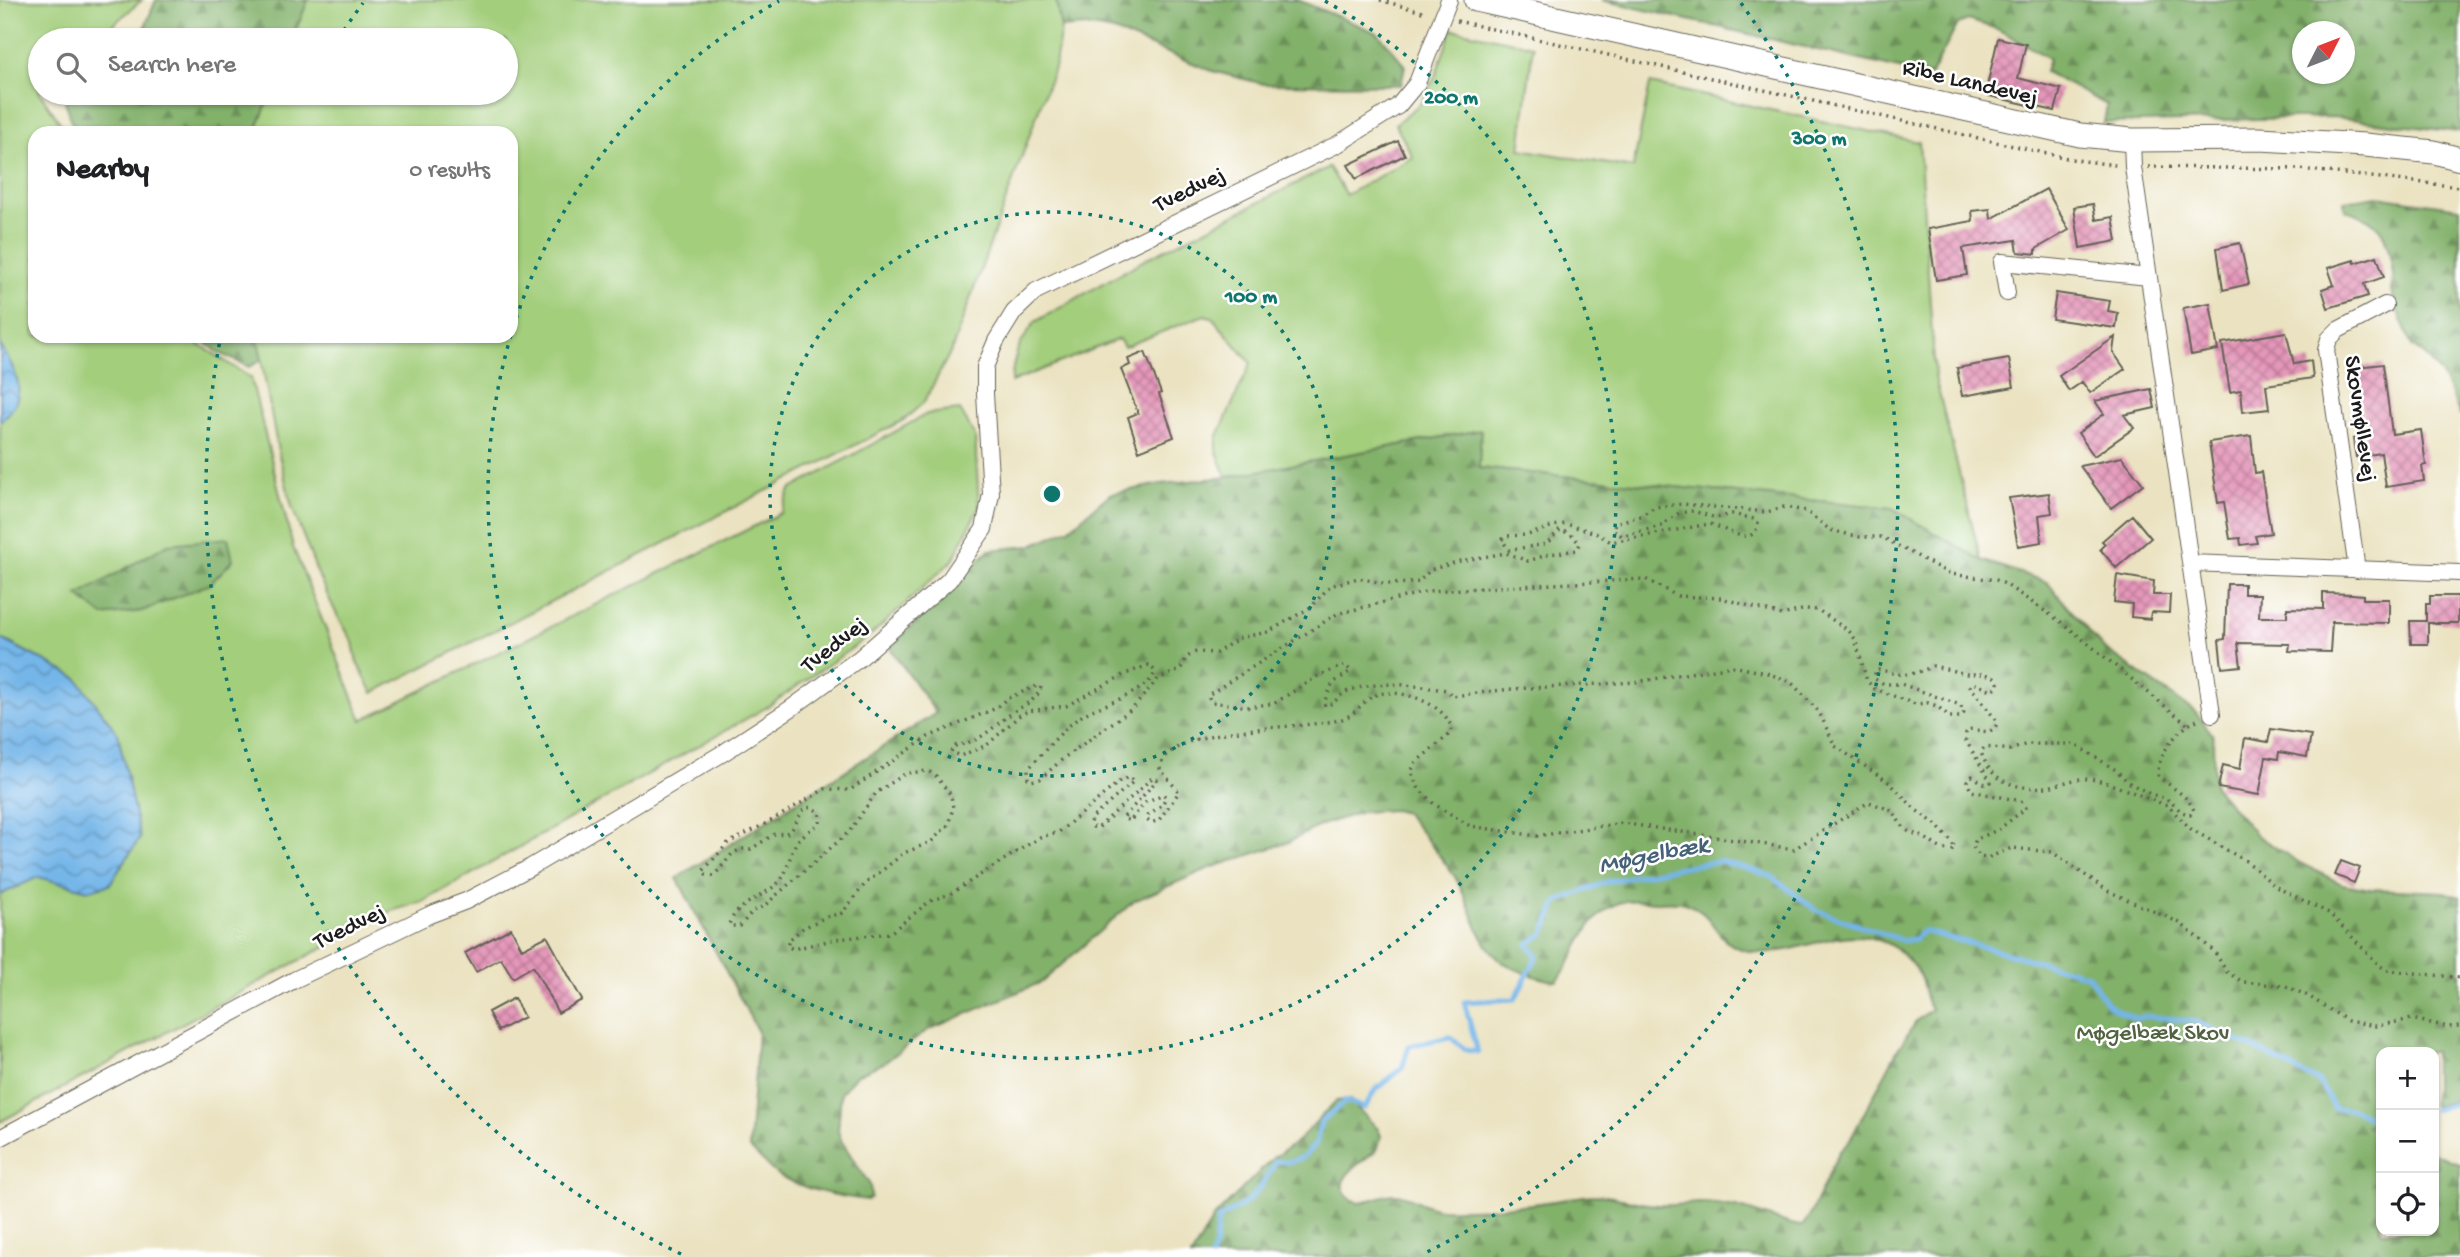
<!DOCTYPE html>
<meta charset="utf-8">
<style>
:root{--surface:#fff;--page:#f6f6f6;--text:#202124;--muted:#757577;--line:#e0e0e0}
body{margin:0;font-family:"Gochi Hand",sans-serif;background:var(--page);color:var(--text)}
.controls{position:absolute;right:21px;bottom:21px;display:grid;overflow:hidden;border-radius:14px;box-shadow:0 2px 5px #0004}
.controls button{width:63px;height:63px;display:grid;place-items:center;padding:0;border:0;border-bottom:2px solid var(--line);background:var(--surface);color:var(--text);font:35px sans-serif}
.compass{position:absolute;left:2292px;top:21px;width:63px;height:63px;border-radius:50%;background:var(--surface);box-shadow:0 2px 5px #0004;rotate:48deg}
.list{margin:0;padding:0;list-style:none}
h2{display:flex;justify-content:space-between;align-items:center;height:91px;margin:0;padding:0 28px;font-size:30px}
h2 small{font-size:23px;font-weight:400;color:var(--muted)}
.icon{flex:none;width:38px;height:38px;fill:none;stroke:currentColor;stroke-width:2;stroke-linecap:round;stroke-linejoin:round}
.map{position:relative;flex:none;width:2460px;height:1257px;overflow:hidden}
.search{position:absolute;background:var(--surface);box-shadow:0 2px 5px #0004;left:28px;top:28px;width:490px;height:77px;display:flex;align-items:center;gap:18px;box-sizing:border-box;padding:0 24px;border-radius:38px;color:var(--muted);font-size:26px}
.panel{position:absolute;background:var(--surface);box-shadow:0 2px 5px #0004;left:28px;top:126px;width:490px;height:217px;border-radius:21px}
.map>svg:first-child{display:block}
</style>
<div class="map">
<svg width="2460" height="1257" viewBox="0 0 2460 1257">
<defs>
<pattern id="forest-firs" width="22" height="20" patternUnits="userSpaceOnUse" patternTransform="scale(1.75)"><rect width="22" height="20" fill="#82b16b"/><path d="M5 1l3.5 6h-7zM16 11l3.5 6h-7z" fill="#6a8f57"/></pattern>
<pattern id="water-waves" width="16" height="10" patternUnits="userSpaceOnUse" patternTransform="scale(1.75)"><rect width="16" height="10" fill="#74b6e9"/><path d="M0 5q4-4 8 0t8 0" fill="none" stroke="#5e93bc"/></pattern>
<pattern id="building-cross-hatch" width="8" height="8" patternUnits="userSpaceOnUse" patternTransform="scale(1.75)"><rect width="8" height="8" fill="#e597ba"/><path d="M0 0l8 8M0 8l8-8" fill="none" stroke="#b97a96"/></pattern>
</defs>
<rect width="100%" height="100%" fill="#fff"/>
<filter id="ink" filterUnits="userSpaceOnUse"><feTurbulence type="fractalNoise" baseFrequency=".0143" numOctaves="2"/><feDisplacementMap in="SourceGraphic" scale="14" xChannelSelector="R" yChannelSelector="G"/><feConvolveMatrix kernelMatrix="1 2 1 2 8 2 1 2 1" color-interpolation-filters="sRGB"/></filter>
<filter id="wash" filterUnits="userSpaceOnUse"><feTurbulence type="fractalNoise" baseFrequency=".00686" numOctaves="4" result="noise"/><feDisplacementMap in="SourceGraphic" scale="28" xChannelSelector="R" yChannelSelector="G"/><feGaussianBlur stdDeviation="1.57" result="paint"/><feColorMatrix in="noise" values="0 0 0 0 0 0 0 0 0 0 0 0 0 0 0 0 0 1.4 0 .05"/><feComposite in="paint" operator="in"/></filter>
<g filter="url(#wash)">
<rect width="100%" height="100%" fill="#eae2c0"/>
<path fill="#a3ce7b" stroke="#60754c" stroke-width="2" d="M0 0H142L109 28 60 36 59 40H40V93L67 133H35V336H191L194 341 251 378 293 547 362 720 781 513 790 490 927 414 960 410 975 436 979 507 953 560 871 635 767 707 424 901 391 911 0 1122Z
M308 0H1056L1061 28 1055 65 952 349 924 402 904 420 373 693 357 663 353 642 337 615 319 577 292 507 278 451 257 336H511V133H255L271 93H506V40H292Z
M1452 29 1533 46 1520 149 1633 168 1650 84 1919 142 1935 377 1981 560 1892 508 1478 468 1481 430 1227 477 1217 452V438L1251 363 1212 317 1204 315 1124 347 1119 339 1011 382C1014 354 1018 345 1035 322L1148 258 1329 167 1346 195 1413 157 1395 124 1420 104 1435 77Z"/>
<path fill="url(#forest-firs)" stroke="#4f6644" stroke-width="2" fill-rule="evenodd" d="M156 0H308L292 40H92L98 38 141 36Z
M1056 0H1298L1378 33 1405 65 1401 85 1264 84 1212 71 1114 31 1086 26 1061 28Z
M1602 0H2460V132L2333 117 2104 123 2107 105 2045 72 2049 58 1997 29 1968 20 1958 24 1930 76ZM2302 32H2344V74H2302Z
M63 93H271L255 133H81L71 122Z
M2377 196 2460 208V415C2450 391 2437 359 2412 346 2406 330 2393 305 2392 289 2392 284 2394 278 2393 273 2388 236 2382 220 2345 210L2344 201Z
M198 336H257L262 360 249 367 219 353Z
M1481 430 1479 468 1892 508 1981 560 2047 582 2103 648 2195 712 2213 735 2214 786 2256 835 2300 863 2342 884 2371 889 2444 892 2460 897V1099L2434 1107V1052H2381V1121L2366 1126 2381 1133V1231H2434V1153L2460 1164V1257H1191L1214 1217 1274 1157 1296 1143 1336 1101 1350 1100 1378 1129 1381 1136C1380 1142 1379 1146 1375 1151 1365 1160 1332 1178 1346 1195 1359 1211 1380 1193 1396 1194 1412 1195 1425 1208 1441 1209 1485 1211 1540 1204 1584 1196 1610 1192 1631 1204 1657 1205 1671 1206 1685 1204 1699 1203 1711 1203 1724 1205 1736 1207 1749 1210 1795 1227 1802 1226L1809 1217 1839 1152 1849 1142 1898 1049 1916 1021 1931 1009C1926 1001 1926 998 1924 989 1921 970 1901 949 1884 942 1838 922 1795 960 1748 951 1713 944 1718 915 1687 904 1678 900 1665 902 1655 902 1643 901 1630 899 1619 903 1583 917 1579 955 1557 981 1546 981 1536 977 1525 973 1475 956 1479 917 1455 877 1442 858 1426 839 1412 821L1405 813 1394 810 1362 812 1321 825 1289 842 1210 868 1134 901 1042 982 928 1030 884 1063 856 1075 841 1093 838 1131 842 1142 870 1185 871 1197 868 1200C840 1197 796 1189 773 1171 765 1164 757 1155 749 1148L758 1032 677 878 936 713 890 648 989 550 1030 546 1069 529 1110 494 1161 484 1227 477Z
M228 538 233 560 210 584 142 611 103 616 78 596 168 544Z"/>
<path fill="url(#water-waves)" stroke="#486982" stroke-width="2" d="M0 345C17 371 31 398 0 421Z
M0 638 77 678 118 734 140 838 109 885 88 890 38 877 0 895Z"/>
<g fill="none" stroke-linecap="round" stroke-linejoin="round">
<path stroke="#74b6e9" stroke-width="5" d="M2434 1110 2460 1102
M1211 1257 1215 1246 1218 1220C1226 1214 1233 1211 1242 1205 1258 1195 1267 1177 1276 1161L1288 1162 1302 1158 1316 1144 1321 1122 1346 1101 1365 1108 1375 1090 1402 1068 1409 1046 1450 1037 1466 1050 1478 1052 1464 1002 1515 999 1537 956 1528 944 1544 933 1557 902 1606 882 1674 868 1721 861 1771 876 1816 910 1901 940 1915 939 1923 931 2088 975 2108 1005 2136 1019 2145 1016 2194 1021 2256 1049 2319 1082 2335 1109H2352L2381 1123"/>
</g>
<g id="blocks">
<path fill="url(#building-cross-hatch)" d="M1998 38 2026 44 2018 78 2061 89 2055 111 1985 95Z
M1398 141 1405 155 1356 179 1348 165Z
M2046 189 2069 230 2036 249V254L2018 252 2016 240 1963 248 1967 275 1936 280 1928 229 1973 221 1972 211 1990 209 1991 219Z
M2093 204 2096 220 2113 217 2117 241 2080 248 2074 207Z
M2240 243 2249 284 2223 290 2217 248Z
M2377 256 2384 277 2364 284 2368 296 2328 308 2322 289 2334 285 2328 268 2354 260 2355 263Z
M2056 293 2110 301 2108 311 2118 313 2116 328 2052 319Z
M2210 303 2218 350 2191 355 2183 308Z
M2286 332 2294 364 2311 361 2313 378 2266 385 2269 409 2243 412 2241 390 2230 392 2222 343Z
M2115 337 2113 352 2125 369 2090 393 2082 382 2069 391 2059 376Z
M1145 352 1161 393 1159 394 1174 437 1139 451 1128 417 1138 413 1121 369 1130 365 1128 359Z
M2009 359 2014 387 1962 396 1957 368Z
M2383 364 2392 434 2421 430 2426 465 2422 466 2424 481 2386 487 2381 453 2356 457 2353 439 2366 436 2357 367Z
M2151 389 2155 408 2124 415 2134 428 2094 456 2078 433 2104 414 2095 401Z
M2251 436 2255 473 2261 472 2271 533 2255 536 2257 543 2241 545 2240 538 2230 539 2224 502 2218 503 2209 442Z
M2122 457 2143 484 2111 508 2080 466Z
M2049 493 2052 513 2039 515 2042 542 2018 546 2009 498Z
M2132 515 2151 538 2116 568 2100 549 2105 544 2102 541Z
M2117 575 2154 581 2153 595H2170L2169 613 2151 612 2150 619 2131 617 2132 604 2114 602Z
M2227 584H2244V594H2260L2259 617H2287V608L2323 609V593L2352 594 2363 595V599H2389V623L2332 622 2330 652 2289 651 2290 644 2238 643 2241 666 2222 668 2219 640 2225 639Z
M2430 596H2458V623H2428V644H2411L2410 621H2426V604H2430Z
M2271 729 2311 735 2307 757 2279 752 2278 759 2266 757 2259 795 2218 788 2223 765 2240 769 2245 738 2268 742Z
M2341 861 2360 868 2354 883 2335 875Z
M511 928 522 949 547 936 582 1000 558 1013 533 966 513 978 501 958 476 972 465 953Z
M514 998 524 1017 498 1031 488 1012Z"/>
</g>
</g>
<g filter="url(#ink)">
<use href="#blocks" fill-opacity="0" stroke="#646155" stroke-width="2"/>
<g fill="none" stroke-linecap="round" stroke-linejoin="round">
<defs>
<path id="street" d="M2132 140 2133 167 2212 714
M2007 293 2002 262 2149 277
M2190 563 2460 573
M2357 570 2326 350 2329 339 2338 330 2385 305
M0 1138 294 980 429 915 466 901 531 867 723 753 790 709 860 658 949 580 984 529 991 494 985 394V367L996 341 1014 312 1036 291 1338 144 1398 106 1417 83 1449 0"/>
<path id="secondary" d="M1476 0 2080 135 2132 140 2260 139 2365 145 2434 152 2460 159"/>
</defs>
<use href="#street" stroke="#646155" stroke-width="18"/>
<use href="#secondary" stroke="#646155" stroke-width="25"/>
<path stroke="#646155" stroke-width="3.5" stroke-dasharray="2 5" stroke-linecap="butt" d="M1380 0 1426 13
M1457 21 2076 160 2116 165
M2148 167 2300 169 2460 187
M2197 720C2179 728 2157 754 2158 775 2169 787 2189 795 2194 811L2190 815 2182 812 2167 799 2150 794 2128 782 2116 770 2074 744H2027L2010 750 1985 747 1981 752C1991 783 2017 790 2047 787 2061 785 2075 777 2090 779 2111 782 2137 795 2158 802L2168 806 2191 829 2249 863 2276 887 2329 913 2380 966 2388 970 2460 978
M2187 724 2064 624 2005 584 1996 580 1950 574 1882 537H1860L1830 530 1806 511 1784 507 1767 512 1682 504 1655 507 1640 516 1615 523 1613 529 1622 536 1661 526 1679 513 1693 511 1716 518 1732 514 1754 519 1758 523C1754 551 1723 526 1709 524L1611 542 1596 533 1566 524 1553 526 1528 535 1506 536 1502 540 1509 550 1546 544 1560 530 1571 534 1580 544 1577 550 1550 554 1528 561 1506 553 1460 561 1430 570 1419 582 1412 583 1387 584 1358 578 1330 586 1311 607 1268 632 1239 638 1216 653 1196 652 1187 657 1180 670 1158 679 1133 708 1065 757 1040 779 1031 781 1028 778V769C1047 749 1067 722 1092 710 1109 703 1151 690 1155 671L1149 665 1125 674 1066 706 1028 711 1020 715 987 745 960 756 951 752 954 746C982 742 991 728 1012 713 1023 705 1037 701 1041 687L1037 686 1008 698 994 709 928 737 850 790 825 789 769 822 728 843 703 871 706 875 714 876 732 854 741 849H751L776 833 785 834C787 833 793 829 794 826 802 815 802 799 820 813V823C812 829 799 836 795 845 789 856 788 872 780 881 765 897 738 902 729 924L731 926H740L753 911 764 906 849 832 876 793 906 773 928 771 936 776 951 795 953 808 948 825 931 842 904 853 865 884 842 913 826 917 803 928 789 940 787 946 793 949 837 939 890 933 930 901 950 894 1040 837 1059 832 1119 782 1128 777 1134 781 1091 819 1090 823 1093 827 1098 828 1153 777 1157 780 1123 818 1130 821 1146 802 1163 794 1166 797 1162 805 1148 815 1147 820 1151 823 1159 820 1179 792 1160 769C1167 722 1305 731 1342 719 1361 713 1364 693 1387 693 1410 692 1446 706 1452 729L1450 734 1415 763 1411 772 1419 789 1434 804 1470 826 1537 836 1622 823 1794 849 1869 802 1893 811C1898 818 1899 825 1907 830 1912 834 1918 834 1923 837 1934 843 1941 853 1955 849L1952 842 1934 823 1916 810 1890 783 1835 746 1819 712 1791 682 1767 673 1732 666 1636 682 1511 689 1452 696 1447 690C1412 686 1383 679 1348 691 1339 695 1335 704 1325 706L1324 702 1333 683 1351 671 1345 665 1318 676 1275 703 1249 707 1211 702 1208 695 1337 614 1428 591 1645 579 1677 596 1721 598 1782 615 1806 609 1818 610 1849 631 1855 639 1867 681 1875 689 1915 704 1928 703 1937 706 1950 717H1960L1964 713 1960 705 1901 684H1884L1875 679V670C1883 669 1890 673 1898 674 1910 676 1922 671 1933 666L1967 674H1986L1994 677 1998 683 1997 688 1992 690 1972 683 1970 686 1995 719 1997 724 1994 729 1988 732 1969 729 1966 733V741L1991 782 1985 784 1972 776 1967 781 1971 791 2021 801 2026 808 1998 830 1976 839 1973 847 1980 857 1987 858 2012 848 2052 852 2108 891 2180 923 2214 951 2227 972 2243 982 2286 986 2308 996 2348 1021 2376 1026 2412 1019 2448 1027 2460 1026"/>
<use href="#street" stroke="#fff" stroke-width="16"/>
<use href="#secondary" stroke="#fff" stroke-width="23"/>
</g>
</g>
<g fill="none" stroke="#0f766e" stroke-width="3.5" stroke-dasharray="3.5 7">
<circle cx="1052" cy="494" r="282"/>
<path d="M1325 1A564 564 0 1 1 779 1"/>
<path d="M681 1254A846 846 0 0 1 220 340M338 39A846 846 0 0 1 363 3M1741 3A846 846 0 0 1 1423 1254"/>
</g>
<g text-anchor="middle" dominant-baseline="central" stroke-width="5" stroke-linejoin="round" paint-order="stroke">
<g font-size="24" fill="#1c1c1c" stroke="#fff">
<text transform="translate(1970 84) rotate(13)">Ribe Landevej</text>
<text transform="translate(1190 191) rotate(-26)">Tvedvej</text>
<text transform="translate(2359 419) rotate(82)">Skovmøllevej</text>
<text transform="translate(835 646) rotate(-38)">Tvedvej</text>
<text transform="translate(350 928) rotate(-26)">Tvedvej</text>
</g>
<g font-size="24" fill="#526342" stroke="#fff">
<text x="2153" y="1034">Møgelbæk Skov</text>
</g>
<g font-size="26" font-style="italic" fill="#446178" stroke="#fff">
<text transform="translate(1654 857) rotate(-11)">Møgelbæk</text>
</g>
</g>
<circle cx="1052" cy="494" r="10" fill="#0f766e" stroke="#fff" stroke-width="3.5"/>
<g font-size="21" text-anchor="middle" font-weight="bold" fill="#0f766e" stroke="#fff" stroke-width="5" stroke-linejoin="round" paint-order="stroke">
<text x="1451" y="103">200 m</text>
<text x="1819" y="144">300 m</text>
<text x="1251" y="302">100 m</text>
</g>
</svg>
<div class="controls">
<button>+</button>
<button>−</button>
<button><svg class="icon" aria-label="locate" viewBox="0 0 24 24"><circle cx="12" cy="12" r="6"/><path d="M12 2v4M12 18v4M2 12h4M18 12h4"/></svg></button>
</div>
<svg class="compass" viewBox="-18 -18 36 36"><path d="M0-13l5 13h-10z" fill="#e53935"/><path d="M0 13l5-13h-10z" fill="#757577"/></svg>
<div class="search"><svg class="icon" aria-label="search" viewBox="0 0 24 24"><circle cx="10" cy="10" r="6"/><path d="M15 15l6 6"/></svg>Search here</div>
<section class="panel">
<h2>Nearby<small>0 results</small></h2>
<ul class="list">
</ul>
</section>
</div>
